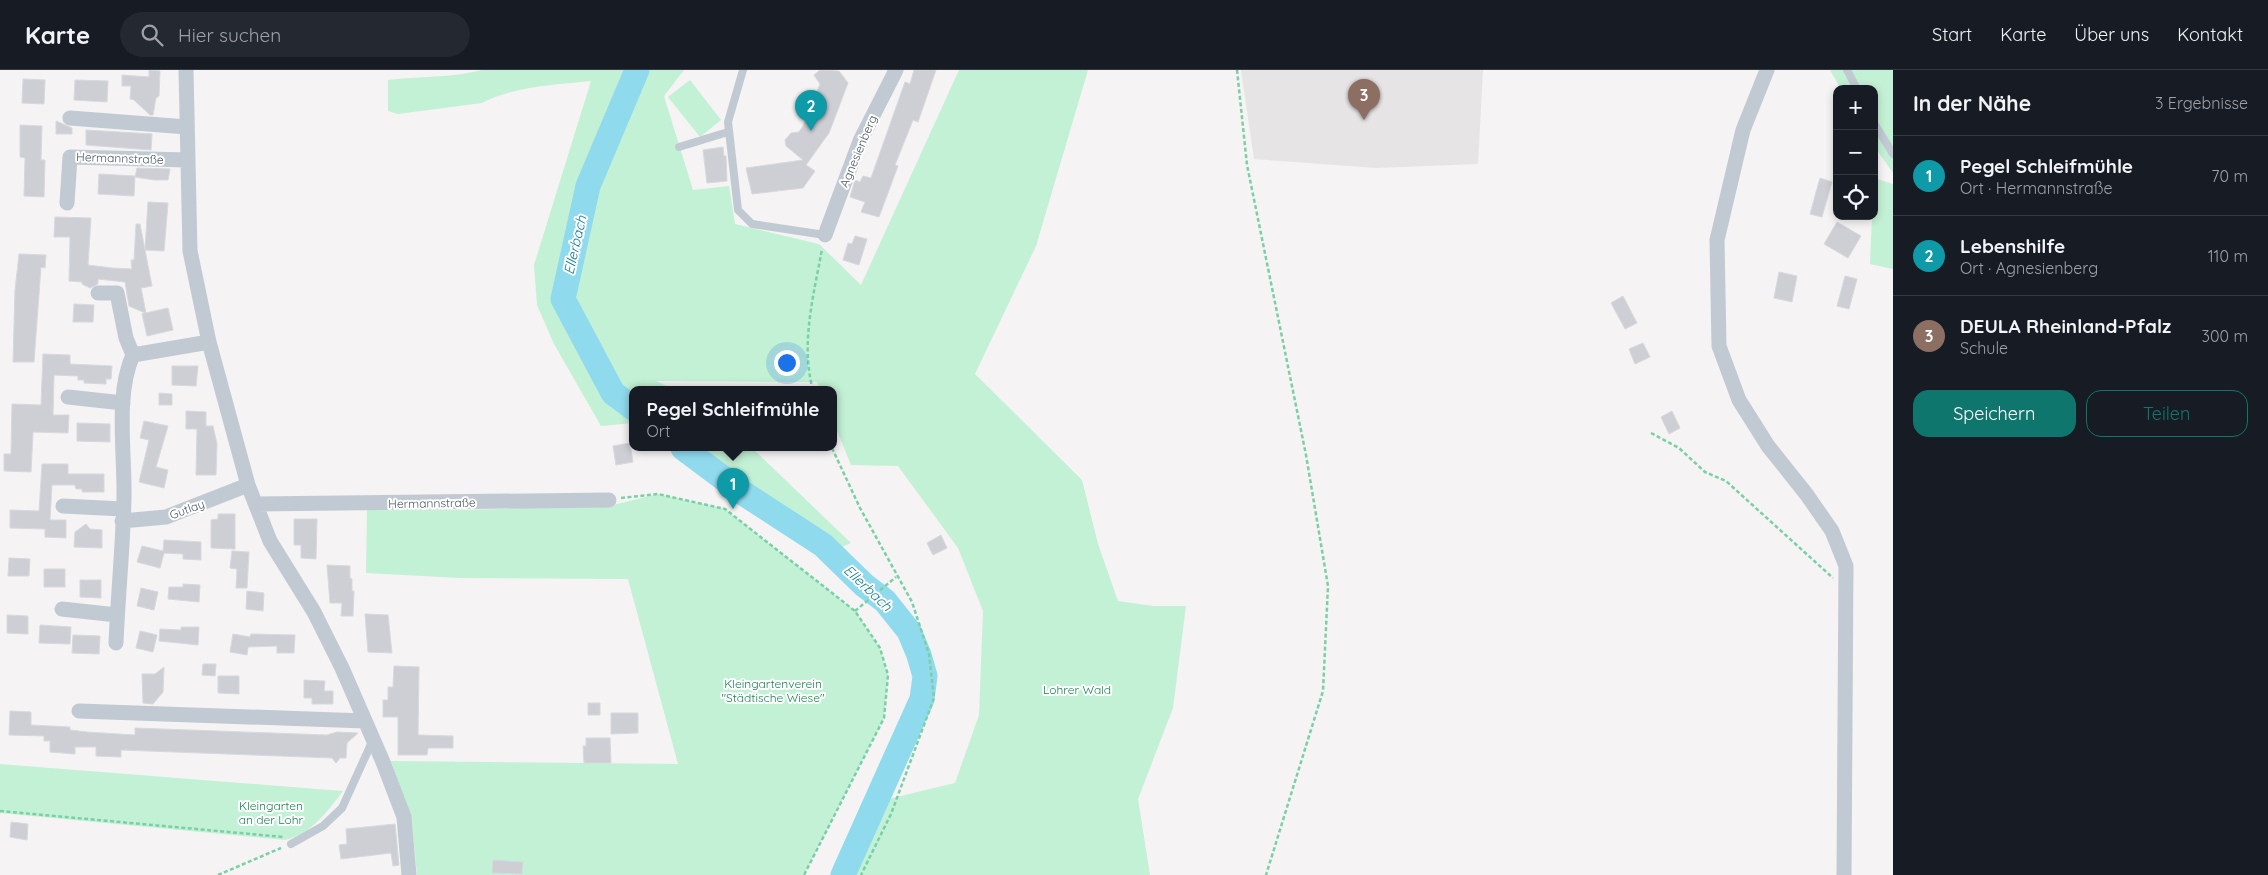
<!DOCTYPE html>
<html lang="de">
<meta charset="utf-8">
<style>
:root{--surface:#171b24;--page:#242831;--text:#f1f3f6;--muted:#9ea1a6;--line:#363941;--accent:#0f766e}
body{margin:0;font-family:Quicksand,sans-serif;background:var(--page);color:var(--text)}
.controls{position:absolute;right:15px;top:15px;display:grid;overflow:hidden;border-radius:10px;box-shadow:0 2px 8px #0003}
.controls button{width:45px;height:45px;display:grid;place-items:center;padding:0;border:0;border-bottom:1px solid var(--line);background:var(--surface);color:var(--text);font:25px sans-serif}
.you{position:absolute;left:786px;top:292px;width:18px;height:18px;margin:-12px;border:4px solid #fff;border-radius:50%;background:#1a73e8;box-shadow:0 0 0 8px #1a73e833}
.badge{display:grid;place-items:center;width:32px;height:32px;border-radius:50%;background:var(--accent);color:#fff;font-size:16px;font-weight:700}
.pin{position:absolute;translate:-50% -41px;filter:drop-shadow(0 1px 2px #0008)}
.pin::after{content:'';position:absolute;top:26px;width:18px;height:15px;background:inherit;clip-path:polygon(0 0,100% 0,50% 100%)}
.popup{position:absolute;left:629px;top:316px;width:208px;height:65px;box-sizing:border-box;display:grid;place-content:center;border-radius:10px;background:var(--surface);filter:drop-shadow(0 1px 4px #0005);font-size:16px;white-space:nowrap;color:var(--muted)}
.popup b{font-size:19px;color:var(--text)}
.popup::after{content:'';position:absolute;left:50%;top:100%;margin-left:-10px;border:10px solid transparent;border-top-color:var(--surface)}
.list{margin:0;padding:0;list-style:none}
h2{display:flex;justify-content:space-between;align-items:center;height:65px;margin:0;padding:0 20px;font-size:21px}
h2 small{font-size:16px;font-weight:400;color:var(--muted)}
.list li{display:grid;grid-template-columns:32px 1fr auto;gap:15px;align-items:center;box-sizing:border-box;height:80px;padding:0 20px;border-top:1px solid var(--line)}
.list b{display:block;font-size:19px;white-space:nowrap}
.list p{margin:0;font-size:16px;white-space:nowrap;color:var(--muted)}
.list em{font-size:16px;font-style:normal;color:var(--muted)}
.actions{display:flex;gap:10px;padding:15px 20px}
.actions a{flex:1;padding:11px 0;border:1px solid var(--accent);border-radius:15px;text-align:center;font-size:18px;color:var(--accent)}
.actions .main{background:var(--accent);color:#fff}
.icon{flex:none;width:28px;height:28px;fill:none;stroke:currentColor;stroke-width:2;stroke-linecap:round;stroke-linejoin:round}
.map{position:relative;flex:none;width:1893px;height:805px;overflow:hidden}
header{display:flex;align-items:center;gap:30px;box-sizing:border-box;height:70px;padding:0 25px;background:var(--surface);border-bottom:1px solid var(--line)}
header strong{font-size:24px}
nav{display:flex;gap:28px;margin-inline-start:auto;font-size:18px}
.search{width:350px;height:45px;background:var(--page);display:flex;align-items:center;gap:12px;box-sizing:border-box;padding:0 18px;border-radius:28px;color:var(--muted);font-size:19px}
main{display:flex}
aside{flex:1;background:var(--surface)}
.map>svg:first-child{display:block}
</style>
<header>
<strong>Karte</strong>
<div class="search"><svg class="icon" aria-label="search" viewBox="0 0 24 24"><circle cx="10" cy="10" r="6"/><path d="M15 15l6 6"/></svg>Hier suchen</div>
<nav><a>Start</a><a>Karte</a><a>Über uns</a><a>Kontakt</a></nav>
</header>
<main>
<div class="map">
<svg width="1893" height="805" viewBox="0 0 1893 805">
<rect width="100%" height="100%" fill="#f5f3f3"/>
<path fill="#e6e4e5" d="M1241 0H1483L1478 94 1376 98 1254 89Z"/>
<path fill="#c3f1d5" d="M482 0H684L664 26 693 120 729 116 735 154 819 174 861 215 959 0H1088L1036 176 975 304 1082 410 1098 474 1118 531 1153 536H1186L1173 638 1138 729 1150 805H847L880 731 955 713 979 645 983 541 958 478 898 396 851 395 833 351V320H821L817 312 656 311 675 320H633V353L601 356 554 274 537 235 534 195 591 11C555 15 514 16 482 33L398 44 388 41V10C419 6 452 8 482 0Z
M1830 0H1893V103L1874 76V19H1841Z
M690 10 721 50 700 67 668 27Z
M1874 108 1893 114V199L1870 194 1872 146H1874Z
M671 378H752L851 473 824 485 789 464Z
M658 424 725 439 855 541 880 578 888 605 884 648 804 805H417L412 754 391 691 678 694 628 509 460 508 366 503 367 440H464L613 435Z
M0 694 343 721C327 742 311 764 285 770L0 743Z"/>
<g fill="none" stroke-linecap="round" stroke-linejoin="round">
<path stroke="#90daee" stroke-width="25" d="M633 338 613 323 563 229 588 116 637 0
M683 378 743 423 823 475 864 515 885 531 909 561 919 585 925 606 922 629 843 805"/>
</g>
<path fill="#cdcfd5" stroke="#d7d9de" d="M149 0 160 1 159 26 156 28 153 45H150L134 30 130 29 131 16H122V5L149 7Z
M820 0 839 1 848 13 829 63 806 95 815 101 803 118 752 124 746 98 803 90 786 76 785 70 791 63 799 62 803 56 820 14 814 5Z
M914 0H936L918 52 913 50 895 95 898 96 879 147 861 142 865 132 850 127 855 110 860 112 863 106 871 108 905 12 910 14Z
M23 9 45 10 44 34 22 33Z
M75 10 108 11 107 32 74 30Z
M56 51 72 58V64H56Z
M20 55 42 56 41 90H45L44 127 24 126 25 88 20 87Z
M86 60 152 64 151 80 86 75Z
M723 77 724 86H726L727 111 707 113 703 80Z
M137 98 170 99 168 110H154L135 107Z
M99 104 135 106 134 126 98 124Z
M1820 108 1832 112 1822 147 1810 144Z
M148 132 168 133 164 181 145 180Z
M55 147 91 148 88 195 112 198 132 199 131 190H134L136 154H140L152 216 141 218 146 243 168 238 173 260 147 266 142 244 145 243 129 236 125 212 98 209V214L90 218 82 214V212L69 211 70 167H54Z
M1837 152 1861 166 1848 188 1824 174Z
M855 166 867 169 859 195 843 190 848 173 852 174Z
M19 184 46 185 45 198 41 197 34 292H13L15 220Z
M1779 202 1797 206 1792 232 1774 228Z
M1845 206 1857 209 1849 239 1837 236Z
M1623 226 1637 253 1625 259 1611 233Z
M74 234 94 235 93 252H73Z
M1643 273 1650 287 1635 294 1629 279Z
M43 284 70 285V294L112 296 111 309H106V314L84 313V310H78V306L54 305 53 345H69L68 363 33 362 31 402 4 401V384H11L12 334 41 335Z
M172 296H198L196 316 172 315Z
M159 323 172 324V335H159Z
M186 341 206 342V356H213L217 374 216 405H196L197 359H186Z
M1672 341 1680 358 1669 364 1661 347Z
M144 351 168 356 156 397 168 400 164 418 139 412 149 370 140 368Z
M77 353 110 354V372L77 371Z
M630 373 633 392 616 395 613 376Z
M42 394H68V404H104V422H82V419H76L75 415H52L50 450H66V468L45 467V459L10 458V440L39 441Z
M218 444H235V479L211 478V450L218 449Z
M294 449H317L316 489 301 488V475H294Z
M86 454 90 459 102 460V478L74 477 75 462Z
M941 465 947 478 933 485 927 473Z
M164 470 201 472V490L183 489V484L164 483 160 498 137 492 142 476 163 481Z
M232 481 249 482 247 518H236L237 499 230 498Z
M9 488 30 489 29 506H8Z
M327 495 350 496V508L352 509V521H354L353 546H341L342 533H330Z
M44 499H65V517H44Z
M80 510H101V528L80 527Z
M183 514 200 515 199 532 168 529 169 517H183Z
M141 518 158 522 154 540 137 536Z
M247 521 264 523 263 541 246 539Z
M365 544 388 545 392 583 368 582Z
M7 545 28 546V564L7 563Z
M40 555 71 557 70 574 39 573Z
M181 557H199L198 575 159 571 160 559 181 560Z
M140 561 157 565 153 582 136 578Z
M233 564 250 567 251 564 295 565 294 583H277V576L248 577 247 585 230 582Z
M73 565 100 566 99 584 72 583Z
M203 594H216L215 606 202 605Z
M394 596 419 597 418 665 453 666V678H428L427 685H398V647H383V630H388V617H393Z
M164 597 163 622 153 634 143 633 142 604H155Z
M218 606H239V624L218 623Z
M304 610 325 611 324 621H333V634H312V628H304Z
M588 633H600V645H588Z
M10 641 31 642V655L70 657V660L87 662 135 665V658L327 665 337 662 358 663 347 673 346 688H340L336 693 332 688 121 680V687L96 686V677H75V684L50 682V671H44V666L9 665Z
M611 643H638V663L611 664Z
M586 668H610L611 693H584L583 676H586Z
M11 752 28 754 27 770 10 767Z
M395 754 399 795 393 796 391 783 341 789 339 775 347 774 346 759Z
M493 790 523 792 522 804 492 803Z"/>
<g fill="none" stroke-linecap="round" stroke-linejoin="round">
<path stroke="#7ad0a6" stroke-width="2.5" stroke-dasharray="4 2.5" stroke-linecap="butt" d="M1237 0 1247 95 1306 385 1328 516 1323 621 1266 805
M813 320C800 274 814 224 822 179
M1651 363 1679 378 1705 402 1726 411 1833 508
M832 378 860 438 912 532 929 584 934 628 891 744 861 805
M621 428 658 424 725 439 855 541 880 578 888 605 884 648 804 805
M855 541 896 507
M0 741 283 767
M218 805 281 778"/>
<path stroke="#c1cad2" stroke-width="8" d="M743 0 728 52 738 140 752 154 825 165
M1847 0 1857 19
M1874 53 1893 84
M679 77 728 62
M291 774 323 756 342 738 372 672"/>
<path stroke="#c1cad2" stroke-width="15" d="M186 0 190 181 209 272 248 415 270 471 314 542 342 598 383 692 404 747 409 805
M1767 0 1743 60 1717 170 1719 276 1739 330 1768 376 1807 425 1832 461 1846 496 1844 805
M70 48 187 57
M67 133 70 87 188 90
M825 165 860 71 896 0
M98 223H117L126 268 133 285
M68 327 123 333
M256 434 609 430
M63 436 123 439
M122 451 166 447 248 415
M62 539 117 545
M116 573C118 524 123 476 124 428 125 384 115 324 133 285L209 272
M79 641 365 651"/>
</g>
<g text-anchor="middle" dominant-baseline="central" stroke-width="4" stroke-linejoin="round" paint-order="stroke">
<g font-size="12" fill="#4a5661" stroke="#fff">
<text transform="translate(858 81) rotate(-67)">Agnesienberg</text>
<text transform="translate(120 88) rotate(2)">Hermannstraße</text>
<text transform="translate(432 433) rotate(-1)">Hermannstraße</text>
<text transform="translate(187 439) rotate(-20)">Gutlay</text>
</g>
<g font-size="12" fill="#17864f" stroke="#fff">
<text x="773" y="613">Kleingartenverein<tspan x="773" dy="14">"Städtische Wiese"</tspan></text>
<text x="1077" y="619">Lohrer Wald</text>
<text x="271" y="735">Kleingarten<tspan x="271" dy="14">an der Lohr</tspan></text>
</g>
<g font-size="14" font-style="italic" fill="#0c7c9b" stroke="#fff">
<text transform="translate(575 175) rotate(-77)">Ellerbach</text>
<text transform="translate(868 518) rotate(43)">Ellerbach</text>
</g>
</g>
</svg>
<div class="controls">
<button>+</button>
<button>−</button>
<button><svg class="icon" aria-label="locate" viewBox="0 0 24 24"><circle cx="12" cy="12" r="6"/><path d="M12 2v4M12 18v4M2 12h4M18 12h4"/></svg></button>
</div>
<div class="you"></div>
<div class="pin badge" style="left:733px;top:439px;background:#0f9aa8">1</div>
<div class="popup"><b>Pegel Schleifmühle</b>Ort</div>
<div class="pin badge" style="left:811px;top:61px;background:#0f9aa8">2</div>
<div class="pin badge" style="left:1364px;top:50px;background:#8d6e63">3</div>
</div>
<aside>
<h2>In der Nähe<small>3 Ergebnisse</small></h2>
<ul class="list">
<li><span class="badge" style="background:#0f9aa8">1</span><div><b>Pegel Schleifmühle</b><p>Ort · Hermannstraße</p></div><em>70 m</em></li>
<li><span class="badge" style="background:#0f9aa8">2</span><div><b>Lebenshilfe</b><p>Ort · Agnesienberg</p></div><em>110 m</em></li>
<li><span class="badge" style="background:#8d6e63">3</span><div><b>DEULA Rheinland-Pfalz</b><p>Schule</p></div><em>300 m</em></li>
</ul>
<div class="actions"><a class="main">Speichern</a><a>Teilen</a></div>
</aside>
</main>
